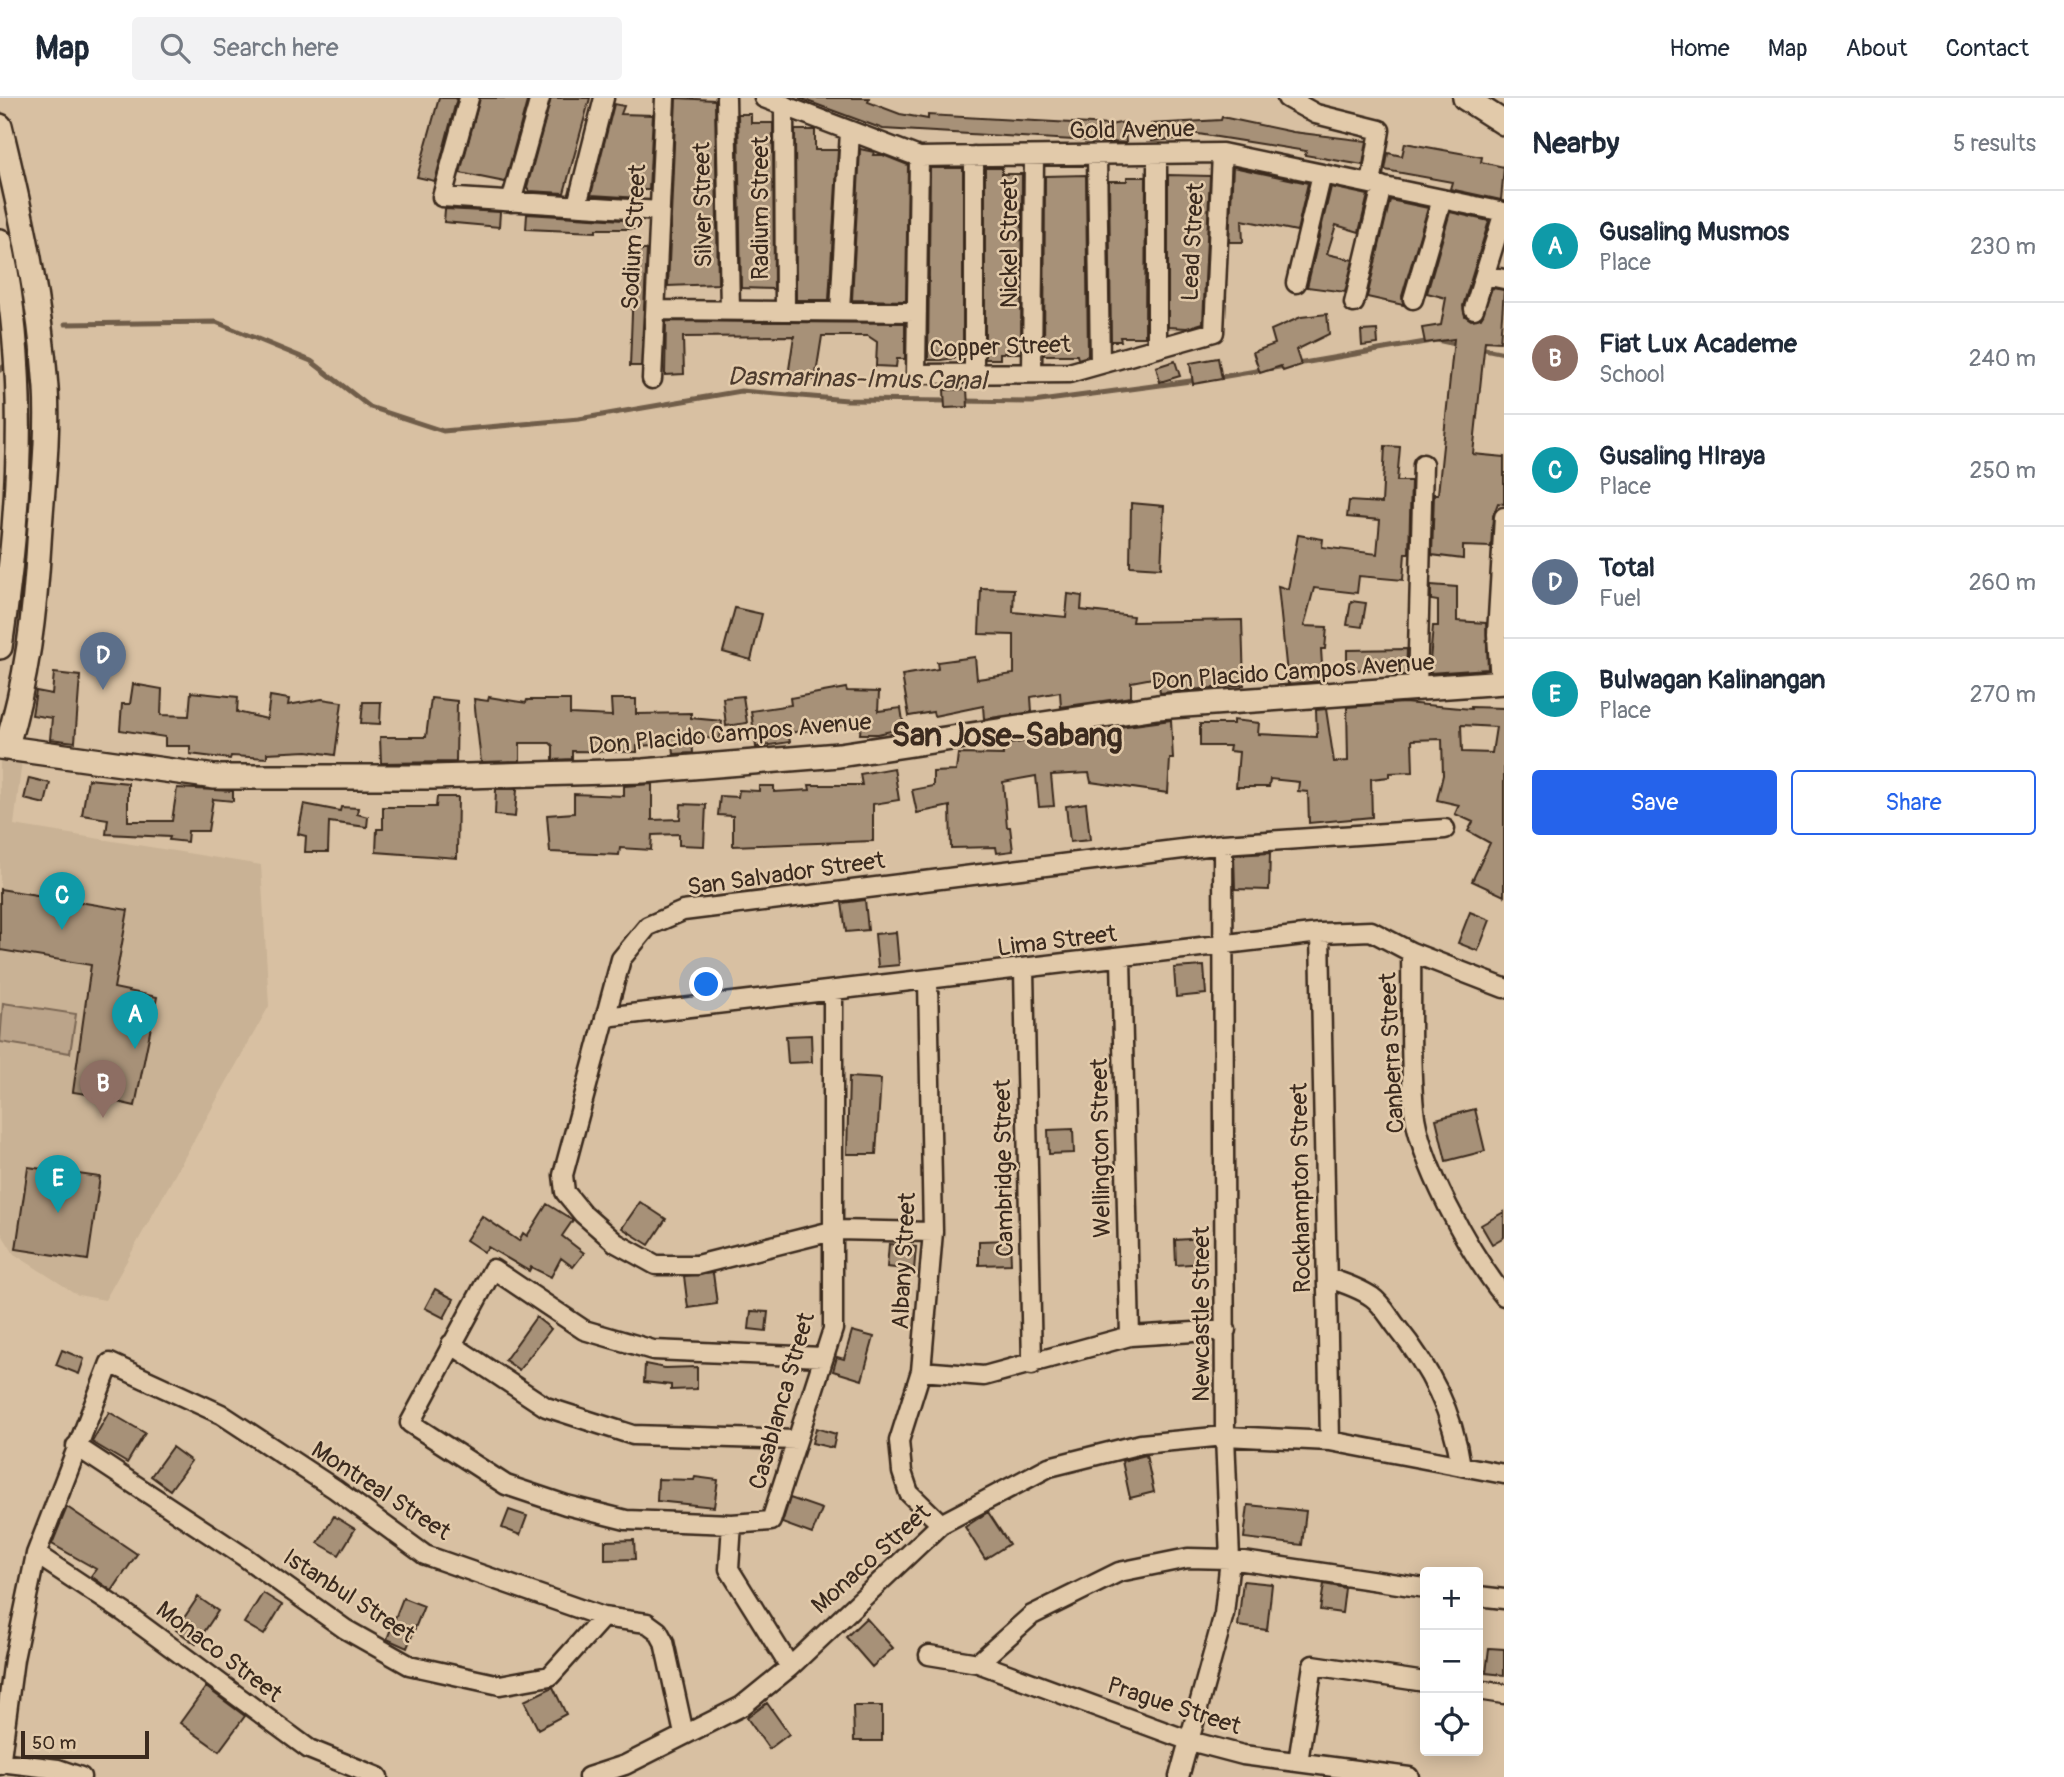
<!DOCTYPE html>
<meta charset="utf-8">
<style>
:root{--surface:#fff;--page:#f2f2f3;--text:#1f2937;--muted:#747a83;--line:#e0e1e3;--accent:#2563eb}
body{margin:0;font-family:Pangolin,sans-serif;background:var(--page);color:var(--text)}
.controls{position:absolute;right:21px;bottom:21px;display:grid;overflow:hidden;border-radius:7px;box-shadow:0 4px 18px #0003}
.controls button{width:63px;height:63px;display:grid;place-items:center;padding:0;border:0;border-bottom:2px solid var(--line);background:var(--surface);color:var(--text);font:35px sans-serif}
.scale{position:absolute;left:21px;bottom:18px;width:128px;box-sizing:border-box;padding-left:7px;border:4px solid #3b2a1e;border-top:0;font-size:19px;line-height:24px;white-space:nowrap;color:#3b2a1e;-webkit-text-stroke:5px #e2caaa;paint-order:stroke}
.you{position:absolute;left:707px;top:887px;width:24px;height:24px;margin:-18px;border:5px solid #fff;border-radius:50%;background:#1a73e8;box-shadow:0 0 0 10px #1a73e833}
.badge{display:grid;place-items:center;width:46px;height:46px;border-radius:50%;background:var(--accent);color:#fff;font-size:23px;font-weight:700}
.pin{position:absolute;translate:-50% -58px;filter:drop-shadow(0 2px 4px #0008)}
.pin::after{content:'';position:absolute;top:37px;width:24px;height:21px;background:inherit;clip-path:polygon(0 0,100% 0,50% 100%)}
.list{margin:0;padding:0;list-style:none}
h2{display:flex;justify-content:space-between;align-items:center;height:91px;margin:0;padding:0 28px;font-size:30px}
h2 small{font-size:23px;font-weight:400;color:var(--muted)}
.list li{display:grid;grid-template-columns:46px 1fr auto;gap:21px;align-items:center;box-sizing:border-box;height:112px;padding:0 28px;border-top:2px solid var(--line)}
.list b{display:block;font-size:26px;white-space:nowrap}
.list p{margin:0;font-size:23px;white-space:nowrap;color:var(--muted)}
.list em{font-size:23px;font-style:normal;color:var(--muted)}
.actions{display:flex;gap:14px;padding:21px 28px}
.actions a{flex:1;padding:16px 0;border:2px solid var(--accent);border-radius:7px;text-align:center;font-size:24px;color:var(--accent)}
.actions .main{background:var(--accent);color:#fff}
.icon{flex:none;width:38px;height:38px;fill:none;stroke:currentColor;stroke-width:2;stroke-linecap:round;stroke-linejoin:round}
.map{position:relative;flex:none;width:1504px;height:1679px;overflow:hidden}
header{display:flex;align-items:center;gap:42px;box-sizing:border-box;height:98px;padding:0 35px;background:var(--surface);border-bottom:2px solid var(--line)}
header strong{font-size:33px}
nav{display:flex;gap:38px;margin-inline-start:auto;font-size:24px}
.search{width:490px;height:63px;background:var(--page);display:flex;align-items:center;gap:18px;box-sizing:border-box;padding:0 24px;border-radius:7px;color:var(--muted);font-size:26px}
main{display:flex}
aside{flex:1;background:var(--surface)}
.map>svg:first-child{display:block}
</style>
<header>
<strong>Map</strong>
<div class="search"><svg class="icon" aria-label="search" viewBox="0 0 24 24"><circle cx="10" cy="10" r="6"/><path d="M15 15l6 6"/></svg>Search here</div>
<nav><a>Home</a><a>Map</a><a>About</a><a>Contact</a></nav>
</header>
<main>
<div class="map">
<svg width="1504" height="1679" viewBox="0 0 1504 1679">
<rect width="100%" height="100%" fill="#d8c0a2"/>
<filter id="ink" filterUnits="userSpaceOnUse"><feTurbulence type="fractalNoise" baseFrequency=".0143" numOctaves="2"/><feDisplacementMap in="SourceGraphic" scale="14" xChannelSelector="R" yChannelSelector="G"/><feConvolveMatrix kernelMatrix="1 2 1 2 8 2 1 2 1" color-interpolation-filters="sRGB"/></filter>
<g filter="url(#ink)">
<path fill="#c9b295" d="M0 661 22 663 14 727 261 767 269 908 105 1202 78 1197 14 1156 0 1133Z"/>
<path fill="#bba48a" stroke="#7b6754" stroke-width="2" d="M3 905 76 916 70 955 0 944Z"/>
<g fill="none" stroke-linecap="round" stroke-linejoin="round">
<path stroke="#705d4a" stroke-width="5" d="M65 226 216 224 311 263 370 309 443 333 579 321 741 293 847 302 951 303
M1480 250 1504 255
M0 272 3 269
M1215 280 1437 242 1460 247
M961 303 1033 304 1198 282"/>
</g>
<path fill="#a79178" stroke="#3b2a1e" stroke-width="2" fill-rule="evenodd" d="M439 0H457L435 83 417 79Z
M480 0H528L505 84 460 75Z
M551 0H590L564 95 529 93 527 89Z
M676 0 715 2 718 186 668 188Z
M799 0H869L868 4 900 16 928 21V17L1110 27 1125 24 1126 45 883 31Z
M614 6 624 8 621 16 653 17 649 92H640V100L591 97Z
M738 16H751V25H773L774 191 741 190Z
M1222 19 1293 34 1367 43 1363 67 1305 57 1306 53 1179 33 1177 41 1152 43 1151 26 1221 22Z
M795 32H815V52H838L829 202H796Z
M1405 45 1482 59 1481 64 1504 69 1501 102 1450 91 1452 84 1385 72 1388 55 1402 58Z
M860 51 874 54 873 57H883L908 67 906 203 852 202Z
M1233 69 1308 85 1297 133 1242 122 1243 144H1229Z
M930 70H963V259L941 262H928Z
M985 70H1002V76H1022L1021 255H1000V261H985Z
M1086 77 1088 258 1078 261 1077 257H1044L1045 78Z
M1168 77 1210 78 1203 225 1187 230 1168 229Z
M1127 79H1146L1145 239H1120L1121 243H1111L1109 83H1127Z
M1331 89 1368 97 1359 134 1336 127 1327 156 1353 162 1345 194 1307 189Z
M1390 102 1428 110 1402 198 1403 207 1367 199Z
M445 111 500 114 499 129 444 124Z
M1450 114 1489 123 1463 208 1465 218 1471 222 1481 220 1492 190 1504 192 1500 244 1485 243 1473 356 1504 359V406L1498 405 1493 418 1491 449 1463 448V461L1432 457 1434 396H1438L1454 241 1425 245 1422 230 1441 227 1446 200 1427 195Z
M527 116 639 123V131H596V134L526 131Z
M630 152H647L641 268H630L632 215Z
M1327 216 1329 236 1296 252 1301 267 1283 273 1281 268 1260 275 1253 254 1275 246 1271 232 1301 219Z
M666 223 905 225V261H897L896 269 876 268 877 244 868 238H822L815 282 788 278 794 238 683 239 684 276 665 277Z
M1377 232 1378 246 1362 248 1361 233Z
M1218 260 1222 281 1193 286 1190 265Z
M1175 263 1180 278 1160 284 1156 269Z
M967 291 968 309 945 310 944 292Z
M1385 348 1400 349 1397 383H1411L1409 455H1405L1403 482 1359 478 1357 495 1314 490 1304 528 1327 529 1325 551H1321L1323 583 1288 586 1278 488 1288 491 1298 437 1323 441 1322 449 1377 456 1380 422 1347 419 1349 403 1382 405Z
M1131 405 1164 408 1161 470 1130 468Z
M1431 487 1457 489V523L1486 525 1488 571 1429 575 1433 528H1438V503L1431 502Z
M981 490 1014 491 1013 514 1066 519 1068 496 1082 498 1081 512 1133 518 1132 524 1242 522 1244 587 1160 595 1158 579 1131 584V599L1061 609 1060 594 1031 599 1032 614 984 621 983 608 934 618 933 614 909 618 902 577 938 571 937 564 975 559 977 581 1014 576V537L979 536Z
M1351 503 1366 505 1362 529 1347 527Z
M735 510 762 516 751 562 723 554Z
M1407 551 1406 577H1394V571L1347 572V552Z
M54 575 80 578 75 644 50 641 52 620 32 617 36 593 52 596Z
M133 586 162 591 161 617 189 618 191 594 238 599 237 614 267 621 270 598 289 601 288 607 322 601 342 604 335 657 307 653 267 655V660L231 658 230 661 190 656V648H165V639L120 632 122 606H130Z
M846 590 847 593 879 594 878 613 901 610 904 630 878 636H860L861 625 788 635 790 644 756 649 751 613 791 607 790 600Z
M743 598 747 625 726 628 723 600Z
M489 599 526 605 527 602H570V616L612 618 611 601H636V616L691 615V620L722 623 720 641 692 639 693 655 674 656 673 646 637 648V654L572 653V661L553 662V648L550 645H520V663L481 664 474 601 488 603Z
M431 600 457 603 456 664 381 665 380 639H426Z
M363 604H381L380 626 361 625Z
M1404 605 1471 611V609L1504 610V798L1472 783 1490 745 1468 733 1473 724 1455 716 1459 707 1437 702 1443 677 1442 641 1412 642 1413 674 1389 675V679L1371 681 1372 719 1309 725 1308 694 1298 693 1299 684 1270 681 1269 689H1236L1239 654 1229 653 1230 648H1200V626H1233V622L1259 625 1258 636 1317 639 1316 612 1326 611 1334 664 1348 663 1347 609ZM1461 627 1496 629 1492 655 1462 654Z
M1171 622 1173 661H1170L1168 695 1091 684 1089 675 1051 677 1054 708 1039 709 1036 678 1003 684 1007 729H1010L1013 753 997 755 996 749 951 750 950 708 917 715 912 692 933 688V674L956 673 958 656 1003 657 1002 647 1075 636 1076 641 1118 637 1119 629Z
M894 670 899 702 873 706V743L733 748V718L718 717 720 698 738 699 739 692 759 693V688H774V694L810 692 809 687H862L860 676Z
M29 680 50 685 45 706 24 701Z
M88 681 128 685V723H172L177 690 233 693V703L213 701 208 733H188L187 744 169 742 170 739 106 736 108 721 82 717Z
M652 686V722L680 721 681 706 706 707 704 748 679 747V736L652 737 651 752 620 750 619 757 550 754 547 717 574 715V696L624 698V688Z
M496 691H517L515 719 495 717Z
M437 699H458L457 760 376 754 377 731H383V709H436Z
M1086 705 1090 742 1070 744 1066 708Z
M304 706 340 713 341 709 358 710 357 716 368 719 367 729 329 724 328 754H305L306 738 298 736Z
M1270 755 1269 792 1235 791 1234 757Z
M0 791 128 812 114 890 157 899 135 1008 113 1003 114 1000 73 994 91 867 0 852Z
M865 802 868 832 846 834 842 805Z
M1470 814 1490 822 1478 853 1458 845Z
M896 834 899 867 878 869 875 836Z
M1204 868 1206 896 1176 899 1174 870Z
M811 937 812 964 788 965 786 938Z
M849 979 881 981 876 1056H847Z
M1475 1011 1485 1053 1446 1063 1436 1021Z
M1073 1031 1074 1055 1049 1056 1048 1032Z
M28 1069 100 1079 88 1162 16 1151Z
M640 1104 666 1121 649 1147 622 1130Z
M547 1106 573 1122 562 1138 584 1155 573 1169 561 1160 551 1179 531 1169 529 1173 488 1149 484 1154 466 1142 482 1118 519 1143 523 1135 527 1138Z
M1504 1114V1139L1492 1146 1481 1127Z
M1204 1140 1206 1165 1176 1167 1175 1142Z
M1010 1142 1011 1166 979 1167V1143Z
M889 1146 916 1149 914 1172 887 1169Z
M713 1175 717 1206 688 1210 684 1178Z
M435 1191 454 1201 444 1220 425 1210Z
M751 1213 768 1214 766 1233 749 1231Z
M536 1219 551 1231 519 1272 505 1262Z
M852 1233 874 1239 862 1282 833 1273 837 1259 844 1261Z
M62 1252 84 1261 79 1276 56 1267Z
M645 1266 665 1270 697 1269V1291L671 1292V1287L644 1284Z
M109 1314 145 1335 127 1365 92 1344Z
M816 1330 836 1336 833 1350 812 1345Z
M172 1349 191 1363 170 1392 151 1378Z
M1146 1357 1154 1394 1130 1400 1122 1363Z
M695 1379 718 1382 714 1409 657 1403 658 1381 694 1382Z
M790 1400 822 1411 812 1436 782 1425Z
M1248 1407 1306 1413 1302 1447 1244 1440Z
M67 1409 137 1456 112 1493 91 1478 96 1471 52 1446Z
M509 1412 527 1418 520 1437 502 1430Z
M988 1414 1009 1446 985 1461 965 1429Z
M334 1418 355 1431 339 1457 318 1445Z
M634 1442 635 1461 605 1462V1443Z
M1243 1483 1272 1486 1267 1532 1238 1528Z
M1324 1486 1345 1490 1342 1515 1320 1512Z
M263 1495 282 1507 264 1537 244 1525Z
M198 1499 218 1513 196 1546 176 1532Z
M403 1500 424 1508 407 1550 387 1541Z
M866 1520 893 1550 872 1569 846 1539Z
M1489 1550 1504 1551V1577L1486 1575Z
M206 1589 245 1618 219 1653 180 1625Z
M553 1589 566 1616 538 1631 524 1603Z
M767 1605 789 1636 769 1651 747 1620Z
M853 1608H882V1643H854Z"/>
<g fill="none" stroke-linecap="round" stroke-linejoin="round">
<defs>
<path id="street" d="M469 0 442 99 660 113
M726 0 730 212
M764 0 919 59 1222 55 1504 114
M1287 0 1316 16 1380 32 1371 86
M784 7 785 213
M1097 57 1100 266
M919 59 916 276 1069 275 1214 234 1222 55
M511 104 540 0
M577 107 604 0
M1485 177 1504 181
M1296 185 1322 76
M1413 201 1442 101
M1354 205 1382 88
M1474 211 1504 114
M656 212 917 214
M840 213 850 33
M1157 250V56
M974 275V58
M1032 275 1034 58
M652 281 665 0
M1500 585 1497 536 1504 419
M1417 590 1423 366
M1320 835 1330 1343
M1411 854C1412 906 1409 959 1414 1011 1419 1064 1470 1156 1504 1198
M1121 860 1130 1238
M1024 872 1032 1267
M928 883 933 1134 921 1273 899 1343 902 1374 909 1395 941 1426
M605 919 1320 835 1371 833 1411 854 1504 890
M933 1134 836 1132 697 1167H656L616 1145 583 1116 565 1094 563 1077 621 861 648 828 683 813 1223 746 1445 731
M1328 1180C1344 1185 1359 1190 1372 1199 1382 1206 1389 1219 1396 1228 1430 1270 1453 1314 1461 1368
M451 1246 546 1309 633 1337 797 1342
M823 1259 653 1252 584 1232 493 1171 410 1325 506 1387 566 1407 626 1422 732 1426 771 1423 833 1231V894
M921 1273 984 1278 1130 1238 1226 1232
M76 1348 243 1458 345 1531 409 1567 500 1587 550 1578 603 1519
M732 1426 729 1471 790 1569
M36 1456 125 1515 309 1651 378 1679
M1478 1498 1504 1501
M929 1557 978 1565 1190 1643 1243 1657 1409 1679
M978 1565 1032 1517 1119 1474 1188 1460 1230 1461 1425 1490
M1478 1592 1504 1596
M0 1664 58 1671 81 1679
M1298 1664 1313 1567 1425 1584
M0 1667 14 1561 36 1456 110 1265 221 1316 335 1391 425 1457 603 1519 647 1525 658 1533 664 1544 684 1636
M588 1679 625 1667 742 1608 790 1569 941 1426 1049 1369 1141 1346 1225 1338 1330 1343 1504 1376
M1179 1679 1224 1516 1230 1461 1225 1338 1223 746"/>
<path id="secondary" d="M1465 0 1504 25
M0 28C21 114 40 201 46 290 49 341 42 394 39 445 35 514 27 583 6 650
M0 143C29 274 20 418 0 549
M0 649 215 679H433L643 673 839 657 1157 609 1504 584"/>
</defs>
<use href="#street" stroke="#3b2a1e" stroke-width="23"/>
<use href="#secondary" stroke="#3b2a1e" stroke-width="28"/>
<use href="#street" stroke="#e2caaa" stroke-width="18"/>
<use href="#secondary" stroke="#e2caaa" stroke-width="23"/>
</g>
</g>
<g text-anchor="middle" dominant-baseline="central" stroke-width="5" stroke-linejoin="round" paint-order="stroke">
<g font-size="24" fill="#3b2a1e" stroke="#e2caaa">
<text transform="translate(1132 32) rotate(-1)">Gold Avenue</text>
<text transform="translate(703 107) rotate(-91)">Silver Street</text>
<text transform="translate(760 110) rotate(-90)">Radium Street</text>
<text transform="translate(634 139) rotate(-87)">Sodium Street</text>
<text transform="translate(1193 144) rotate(-87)">Lead Street</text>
<text transform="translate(1009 145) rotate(-90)">Nickel Street</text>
<text transform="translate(1000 249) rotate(-2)">Copper Street</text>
<text transform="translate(1293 574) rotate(-4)">Don Placido Campos Avenue</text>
<text transform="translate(730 636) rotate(-5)">Don Placido Campos Avenue</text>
<text transform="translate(786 776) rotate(-8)">San Salvador Street</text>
<text transform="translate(1057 843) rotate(-7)">Lima Street</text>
<text transform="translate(1392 955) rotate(-93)">Canberra Street</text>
<text transform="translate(1101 1050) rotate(-91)">Wellington Street</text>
<text transform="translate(1004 1070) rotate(-91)">Cambridge Street</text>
<text transform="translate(1301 1090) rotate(-91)">Rockhampton Street</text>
<text transform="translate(904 1163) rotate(-87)">Albany Street</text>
<text transform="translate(1201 1216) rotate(-90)">Newcastle Street</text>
<text transform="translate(782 1303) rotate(-74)">Casablanca Street</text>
<text transform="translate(381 1393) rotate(33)">Montreal Street</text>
<text transform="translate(871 1461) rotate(-42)">Monaco Street</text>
<text transform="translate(349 1498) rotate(33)">Istanbul Street</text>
<text transform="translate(219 1554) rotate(37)">Monaco Street</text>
<text transform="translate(1174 1608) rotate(18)">Prague Street</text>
</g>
<g font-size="26" font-style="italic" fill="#4d3b2d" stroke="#e2caaa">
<text transform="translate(857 281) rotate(1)">Dasmarinas-Imus Canal</text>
</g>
<g font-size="32" font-weight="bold" fill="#3b2a1e" stroke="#e2caaa">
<text x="1007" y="638">San Jose-Sabang</text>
</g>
</g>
</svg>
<div class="controls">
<button>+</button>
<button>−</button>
<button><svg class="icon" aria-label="locate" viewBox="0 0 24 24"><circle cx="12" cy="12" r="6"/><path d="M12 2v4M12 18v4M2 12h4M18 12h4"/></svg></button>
</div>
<div class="scale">50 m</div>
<div class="you"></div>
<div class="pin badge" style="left:135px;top:951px;background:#0f9aa8">A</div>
<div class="pin badge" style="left:103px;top:1020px;background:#8d6e63">B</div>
<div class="pin badge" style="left:62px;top:832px;background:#0f9aa8">C</div>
<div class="pin badge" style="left:103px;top:592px;background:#5c6f8a">D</div>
<div class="pin badge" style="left:58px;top:1115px;background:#0f9aa8">E</div>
</div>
<aside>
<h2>Nearby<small>5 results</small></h2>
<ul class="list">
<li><span class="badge" style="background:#0f9aa8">A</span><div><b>Gusaling Musmos</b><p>Place</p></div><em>230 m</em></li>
<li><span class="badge" style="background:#8d6e63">B</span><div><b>Fiat Lux Academe</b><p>School</p></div><em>240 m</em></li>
<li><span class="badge" style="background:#0f9aa8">C</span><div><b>Gusaling HIraya</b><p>Place</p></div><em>250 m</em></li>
<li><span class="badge" style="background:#5c6f8a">D</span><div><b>Total</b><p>Fuel</p></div><em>260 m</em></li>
<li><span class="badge" style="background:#0f9aa8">E</span><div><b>Bulwagan Kalinangan</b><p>Place</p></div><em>270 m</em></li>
</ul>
<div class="actions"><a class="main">Save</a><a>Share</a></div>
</aside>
</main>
